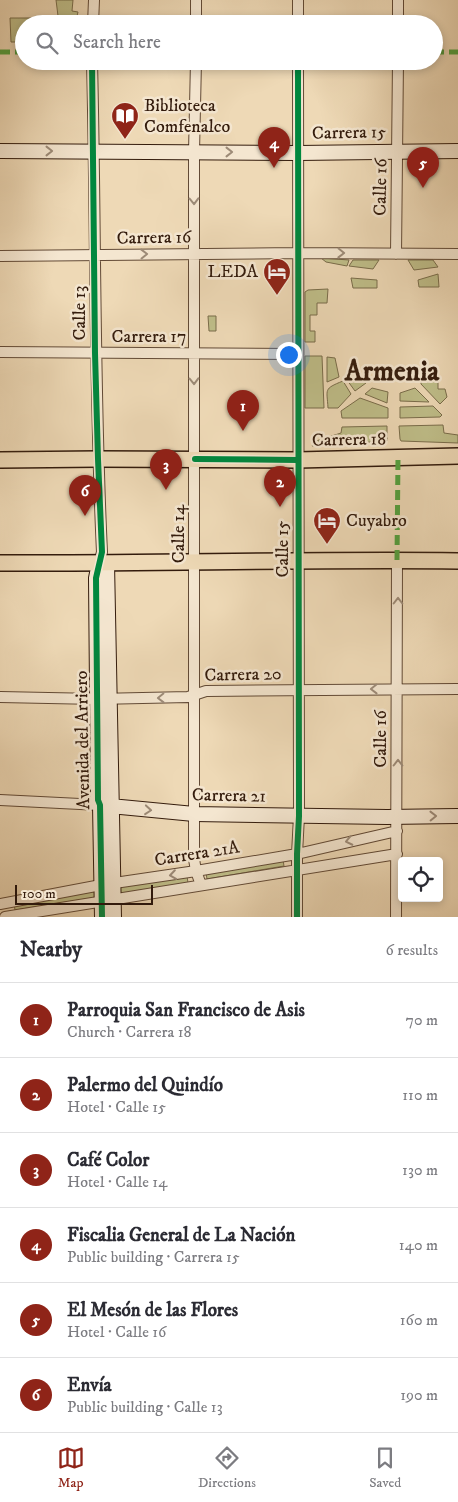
<!DOCTYPE html>
<meta charset="utf-8">
<style>
:root{--surface:#fff;--page:#f7f7f7;--text:#2b2b33;--muted:#7c7c81;--line:#e1e1e2;--accent:#8f2418}
body{margin:0;font-family:"IM FELL DW Pica",serif;background:var(--page);color:var(--text)}
.controls{position:absolute;right:15px;bottom:15px;display:grid;overflow:hidden;border-radius:5px;box-shadow:0 2px 8px #0003}
.controls button{width:45px;height:45px;display:grid;place-items:center;padding:0;border:0;border-bottom:1px solid var(--line);background:var(--surface);color:var(--text);font:25px sans-serif}
.scale{position:absolute;left:15px;bottom:12px;width:138px;box-sizing:border-box;padding-left:5px;border:2px solid #331b0c;border-top:0;font-size:14px;line-height:18px;white-space:nowrap;color:#331b0c;-webkit-text-stroke:4px #f4e6d0;paint-order:stroke}
.you{position:absolute;left:288px;top:354px;width:18px;height:18px;margin:-12px;border:4px solid #fff;border-radius:50%;background:#1a73e8;box-shadow:0 0 0 8px #1a73e833}
.badge{display:grid;place-items:center;width:32px;height:32px;border-radius:50%;background:var(--accent);color:#fff;font-size:16px;font-weight:700}
.pin{position:absolute;translate:-50% -41px;filter:drop-shadow(0 1px 2px #0008)}
.pin::after{content:'';position:absolute;top:26px;width:18px;height:15px;background:inherit;clip-path:polygon(0 0,100% 0,50% 100%)}
.list{margin:0;padding:0;list-style:none}
h2{display:flex;justify-content:space-between;align-items:center;height:65px;margin:0;padding:0 20px;font-size:21px}
h2 small{font-size:16px;font-weight:400;color:var(--muted)}
.list li{display:grid;grid-template-columns:32px 1fr auto;gap:15px;align-items:center;box-sizing:border-box;height:75px;padding:0 20px;border-top:1px solid var(--line)}
.list b{display:block;font-size:19px;white-space:nowrap}
.list p{margin:0;font-size:16px;white-space:nowrap;color:var(--muted)}
.list em{font-size:16px;font-style:normal;color:var(--muted)}
.icon{flex:none;width:28px;height:28px;fill:none;stroke:currentColor;stroke-width:2;stroke-linecap:round;stroke-linejoin:round}
.map{position:relative;flex:none;width:458px;height:917px;overflow:hidden}
.search{position:absolute;background:var(--surface);box-shadow:0 2px 8px #0003;left:15px;right:15px;top:15px;height:55px;display:flex;align-items:center;gap:12px;box-sizing:border-box;padding:0 18px;border-radius:28px;color:var(--muted);font-size:19px}
.sheet{height:515px;background:var(--surface)}
nav{display:flex;justify-content:space-around;align-items:center;box-sizing:border-box;height:70px;border-top:1px solid var(--line);background:var(--surface);font-size:14px;color:var(--muted)}
nav a{display:grid;justify-items:center;gap:2px}
nav .on{color:var(--accent)}
.map>svg:first-child{display:block}
</style>
<div class="map">
<svg width="458" height="917" viewBox="0 0 458 917">
<rect width="100%" height="100%" fill="#eed9b6"/>
<filter id="stains"><feTurbulence type="fractalNoise" baseFrequency=".004" numOctaves="4"/><feColorMatrix values="0 0 0 0 .2 0 0 0 0 .09 0 0 0 0 .02 0 0 0 .5 -.17"/></filter>
<radialGradient id="worn" r=".72"><stop offset=".6" stop-color="#630" stop-opacity="0"/><stop offset="1" stop-color="#630" stop-opacity=".3"/></radialGradient>
<path fill="#bfbe89" stroke="#796c4a" d="M56 0H73L72 11 78 12 77 16 67 21 58 16Z
M10 18H43L44 24H24V42H11Z
M321 258 349 260 347 266 326 262Z
M353 260H379L373 269 349 266Z
M408 260H433L438 267 414 270Z
M438 274 439 287H419L418 280Z
M351 278 377 280V288H353Z
M328 289 327 303H317V315H310V331H315V342H305V292L308 290Z
M208 316H216V331H209Z
M305 356H322L324 408H305Z
M327 357 335 358 339 377 327 382Z
M361 375 366 383 355 391 347 380Z
M427 375H438V389H445L447 397 440 404 421 384V381Z
M343 381 351 394 338 408H328C327 389 323 389 343 381Z
M372 388 388 392 387 403 365 394Z
M415 388 429 402 400 401V393Z
M360 398 388 408V418H342L341 411Z
M433 406 442 415 440 417 400 418V407Z
M443 425 444 433 458 435V443L401 441 400 439 399 426Z
M387 426V441L312 446 316 441 341 433 342 427Z
M283 860 284 866 207 879 206 873Z
M187 876 188 883 119 894 118 887Z
M97 891 98 897 15 910 14 904Z"/>
<g fill="none" stroke-linecap="round" stroke-linejoin="round">
<defs>
<path id="street" d="M398 0V24
M93 24 94 0
M196 24V0
M298 24V0
M92 61C96 225 94 388 102 552L99 563
M196 61 194 152V859L196 871 201 885
M396 254 398 61
M0 256 297 253 458 254
M0 352 298 354
M0 697 97 699 188 697 206 691 458 689
M0 800 100 805
M0 904 101 885 196 871 297 854 397 831
M5 917 397 854
M297 917V854L299 816 298 61
M396 917 397 560"/>
<path id="secondary" d="M0 151 298 153 458 151
M99 563 96 578 98 800 100 805 102 917
M107 563 114 917
M100 805 194 814 387 817 458 816"/>
<path id="primary" d="M0 460 98 459 298 460 458 456
M0 563C153 564 305 559 458 561"/>
</defs>
<use href="#street" stroke="#624a36" stroke-width="12"/>
<use href="#secondary" stroke="#331b0c" stroke-width="16"/>
<use href="#primary" stroke="#331b0c" stroke-width="18"/>
<use href="#street" stroke="#f4e6d0" stroke-width="10"/>
<use href="#secondary" stroke="#f4e6d0" stroke-width="14"/>
<use href="#primary" stroke="#eed9b6" stroke-width="15"/>
<path stroke="#52a13e" stroke-width="5" stroke-dasharray="10 5" stroke-linecap="butt" d="M0 52H24
M434 52H458
M397 560 398 457"/>
<defs>
<path id="cycleway" d="M92 61 95 353 98 459 102 552 96 578 98 800 100 805 102 917
M195 459 298 460
M297 917V854L299 816 298 61"/>
</defs>
<use href="#cycleway" stroke="#f4e6d0" stroke-width="9"/>
<use href="#cycleway" stroke="#00873e" stroke-width="6"/>
</g>
<defs><path id="oneway-chevron" d="M-2-3.5L2.5 0L-2 3.5" fill="none" stroke-width="1.6" stroke-linecap="round" stroke-linejoin="round" transform="scale(1.25)"/></defs>
<g stroke="#9d8b78">
<use href="#oneway-chevron" transform="translate(49 151)"/>
<use href="#oneway-chevron" transform="translate(229 152)"/>
<use href="#oneway-chevron" transform="translate(194 201) rotate(89)"/>
<use href="#oneway-chevron" transform="translate(341 253) rotate(1)"/>
<use href="#oneway-chevron" transform="translate(144 254) rotate(-1)"/>
<use href="#oneway-chevron" transform="translate(194 381) rotate(89)"/>
<use href="#oneway-chevron" transform="translate(398 601) rotate(-90)"/>
<use href="#oneway-chevron" transform="translate(374 689) rotate(179)"/>
<use href="#oneway-chevron" transform="translate(161 698) rotate(179)"/>
<use href="#oneway-chevron" transform="translate(398 763) rotate(-90)"/>
<use href="#oneway-chevron" transform="translate(148 810) rotate(5)"/>
<use href="#oneway-chevron" transform="translate(433 816) rotate(-1)"/>
<use href="#oneway-chevron" transform="translate(349 841) rotate(168)"/>
<use href="#oneway-chevron" transform="translate(173 875) rotate(172)"/>
</g>
<defs>
<symbol id="library-pin" viewBox="-11 -11 22 30"><path d="M0 17L-7.5 6A9.5 9.5 0 1 1 7.5 6Z" fill="#8f2418" stroke="#f4e6d0"/><path d="M-6-4Q-3-5.5-.7-3.5V5Q-3 3-6 4ZM6-4Q3-5.5 .7-3.5V5Q3 3 6 4Z" fill="#fff"/></symbol>
<symbol id="hotel-pin" viewBox="-11 -11 22 30"><path d="M0 17L-7.5 6A9.5 9.5 0 1 1 7.5 6Z" fill="#8f2418" stroke="#f4e6d0"/><path d="M-6-4.5h1.5V1H6V5H4.5V3h-9V5H-6ZM-4 0a1.8 1.8 0 1 1 3.6 0ZM.5 0V-2.5h3Q6-2.5 6 0Z" fill="#fff"/></symbol>
</defs>
<g fill-rule="evenodd">
<use href="#library-pin" x="109" y="100" width="32" height="43"/>
<use href="#hotel-pin" x="261" y="256" width="32" height="43"/>
<use href="#hotel-pin" x="311" y="505" width="32" height="43"/>
</g>
<g text-anchor="middle" dominant-baseline="central" stroke-width="5" stroke-linejoin="round" paint-order="stroke">
<g font-size="18" fill="#331b0c" stroke="#f4e6d0" text-anchor="start">
<text x="144" y="106">Biblioteca<tspan x="144" dy="21">Comfenalco</tspan></text>
<text x="258" y="272" text-anchor="end">LEDA</text>
<text x="346" y="521">Cuyabro</text>
</g>
<g font-size="18" fill="#331b0c" stroke="#f4e6d0">
<text transform="translate(349 133) rotate(-1)">Carrera 15</text>
<text transform="translate(381 187) rotate(-89)">Calle 16</text>
<text transform="translate(154 238) rotate(-1)">Carrera 16</text>
<text transform="translate(80 313) rotate(-90)">Calle 13</text>
<text x="149" y="337">Carrera 17</text>
<text transform="translate(349 440) rotate(-1)">Carrera 18</text>
<text transform="translate(179 534) rotate(-90)">Calle 14</text>
<text transform="translate(283 549) rotate(-90)">Calle 15</text>
<text transform="translate(243 675) rotate(-1)">Carrera 20</text>
<text transform="translate(381 739) rotate(-90)">Calle 16</text>
<text transform="translate(83 740) rotate(-91)">Avenida del Arriero</text>
<text transform="translate(229 796) rotate(1)">Carrera 21</text>
<text transform="translate(197 854) rotate(-9)">Carrera 21A</text>
</g>
<g font-size="28" font-weight="bold" fill="#331b0c" stroke="#f4e6d0">
<text x="392" y="371">Armenia</text>
</g>
</g>
<rect width="100%" height="100%" filter="url(#stains)"/>
<rect width="100%" height="100%" fill="url(#worn)"/>
</svg>
<div class="controls">
<button><svg class="icon" aria-label="locate" viewBox="0 0 24 24"><circle cx="12" cy="12" r="6"/><path d="M12 2v4M12 18v4M2 12h4M18 12h4"/></svg></button>
</div>
<div class="scale">100 m</div>
<div class="you"></div>
<div class="pin badge" style="left:243px;top:431px">1</div>
<div class="pin badge" style="left:280px;top:507px">2</div>
<div class="pin badge" style="left:166px;top:490px">3</div>
<div class="pin badge" style="left:274px;top:168px">4</div>
<div class="pin badge" style="left:423px;top:188px">5</div>
<div class="pin badge" style="left:85px;top:516px">6</div>
<div class="search"><svg class="icon" aria-label="search" viewBox="0 0 24 24"><circle cx="10" cy="10" r="6"/><path d="M15 15l6 6"/></svg>Search here</div>
</div>
<section class="sheet">
<h2>Nearby<small>6 results</small></h2>
<ul class="list">
<li><span class="badge">1</span><div><b>Parroquia San Francisco de Asis</b><p>Church · Carrera 18</p></div><em>70 m</em></li>
<li><span class="badge">2</span><div><b>Palermo del Quindío</b><p>Hotel · Calle 15</p></div><em>110 m</em></li>
<li><span class="badge">3</span><div><b>Café Color</b><p>Hotel · Calle 14</p></div><em>130 m</em></li>
<li><span class="badge">4</span><div><b>Fiscalia General de La Nación</b><p>Public building · Carrera 15</p></div><em>140 m</em></li>
<li><span class="badge">5</span><div><b>El Mesón de las Flores</b><p>Hotel · Calle 16</p></div><em>160 m</em></li>
<li><span class="badge">6</span><div><b>Envía</b><p>Public building · Calle 13</p></div><em>190 m</em></li>
</ul>
</section>
<nav>
<a class="on"><svg class="icon" aria-label="map" viewBox="0 0 24 24"><path d="M3 6l6-2 6 2 6-2v14l-6 2-6-2-6 2zM9 4v14M15 6v14"/></svg>Map</a>
<a><svg class="icon" aria-label="directions" viewBox="0 0 24 24"><path d="M12 3l9 9-9 9-9-9zM9 14v-3h6M13 9l2 2-2 2"/></svg>Directions</a>
<a><svg class="icon" aria-label="saved" viewBox="0 0 24 24"><path d="M7 4h10v16l-5-4-5 4z"/></svg>Saved</a>
</nav>
